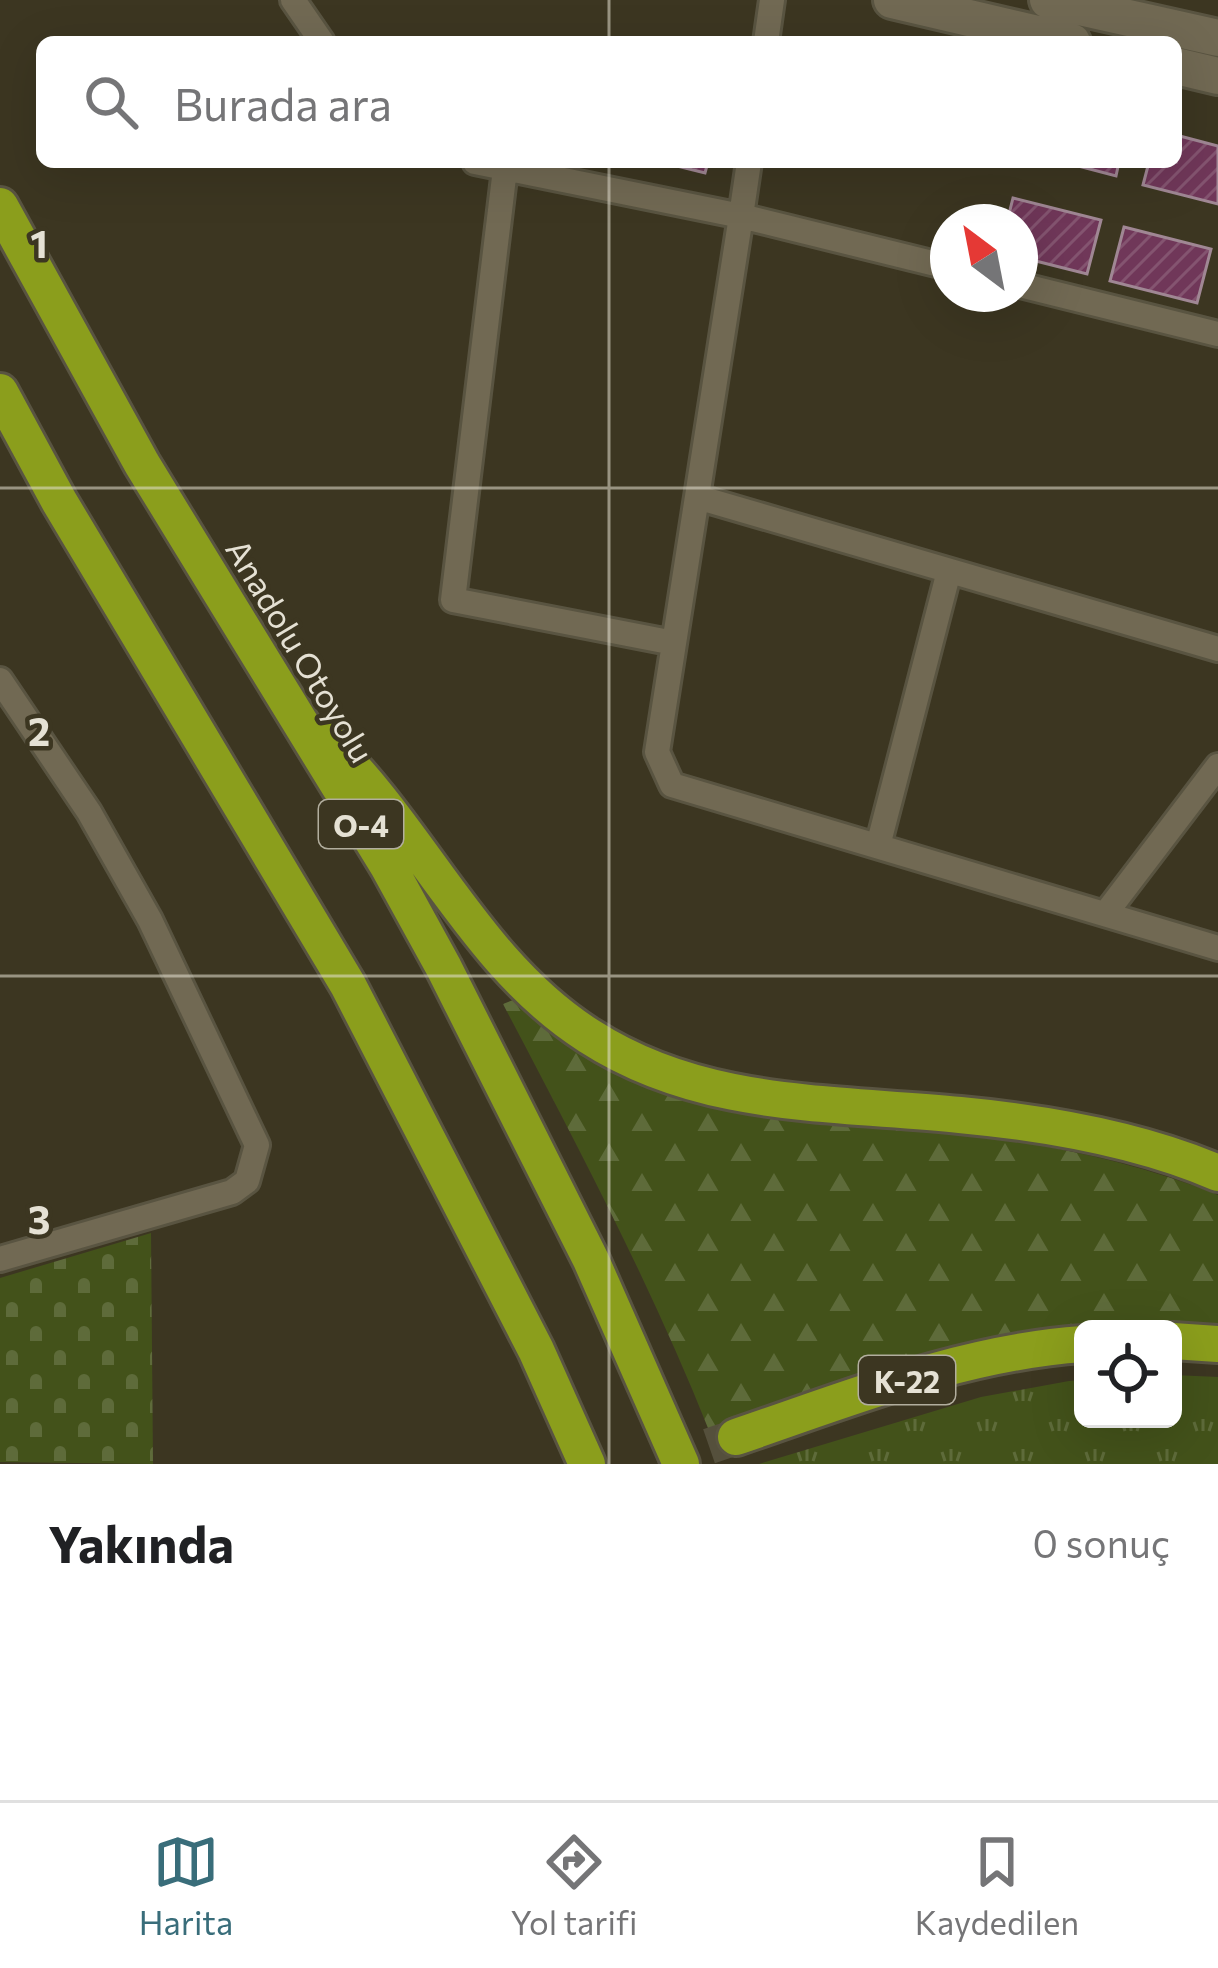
<!DOCTYPE html>
<html lang="tr">
<meta charset="utf-8">
<style>
:root{--surface:#fff;--page:#f2f2f2;--text:#202124;--muted:#757577;--line:#e0e0e0;--accent:#396d7a}
body{margin:0;font-family:Commissioner,sans-serif;background:var(--page);color:var(--text)}
.controls{position:absolute;right:36px;bottom:36px;display:grid;overflow:hidden;border-radius:18px;box-shadow:0 12px 48px #0002}
.controls button{width:108px;height:108px;display:grid;place-items:center;padding:0;border:0;border-bottom:3px solid var(--line);background:var(--surface);color:var(--text);font:60px sans-serif}
.compass{position:absolute;left:930px;top:204px;width:108px;height:108px;border-radius:50%;background:var(--surface);box-shadow:0 12px 48px #0002;rotate:328deg}
.list{margin:0;padding:0;list-style:none}
h2{display:flex;justify-content:space-between;align-items:center;height:156px;margin:0;padding:0 48px;font-size:51px}
h2 small{font-size:39px;font-weight:400;color:var(--muted)}
.icon{flex:none;width:66px;height:66px;fill:none;stroke:currentColor;stroke-width:2;stroke-linecap:round;stroke-linejoin:round}
.map{position:relative;flex:none;width:1218px;height:1464px;overflow:hidden}
.search{position:absolute;background:var(--surface);box-shadow:0 12px 48px #0002;left:36px;right:36px;top:36px;height:132px;display:flex;align-items:center;gap:30px;box-sizing:border-box;padding:0 42px;border-radius:18px;color:var(--muted);font-size:45px}
.sheet{height:336px;background:var(--surface)}
nav{display:flex;justify-content:space-around;align-items:center;box-sizing:border-box;height:168px;border-top:3px solid var(--line);background:var(--surface);font-size:33px;color:var(--muted)}
nav a{display:grid;justify-items:center;gap:6px}
nav .on{color:var(--accent)}
.map>svg:first-child{display:block}
</style>
<div class="map">
<svg width="1218" height="1464" viewBox="0 0 1218 1464">
<defs>
<pattern id="grass-tufts" width="24" height="20" patternUnits="userSpaceOnUse" patternTransform="scale(3)"><rect width="24" height="20" fill="#43521a"/><path d="M3 7l-1-3M5 7V3M7 7l1-3M15 17l-1-3M17 17v-4M19 17l1-3" fill="none" stroke="#5e6b3a"/></pattern>
<pattern id="forest-firs" width="22" height="20" patternUnits="userSpaceOnUse" patternTransform="scale(3)"><rect width="22" height="20" fill="#43521a"/><path d="M5 1l3.5 6h-7zM16 11l3.5 6h-7z" fill="#5e6b3a"/></pattern>
<pattern id="cemetery-stones" width="16" height="16" patternUnits="userSpaceOnUse" patternTransform="scale(3)"><rect width="16" height="16" fill="#43521a"/><path d="M2 7V4a2 2 0 0 1 4 0v3zM10 15v-3a2 2 0 0 1 4 0v3z" fill="#5e6b3a"/></pattern>
<pattern id="building-hatch" width="6" height="6" patternUnits="userSpaceOnUse" patternTransform="scale(3)"><rect width="6" height="6" fill="#703759"/><path d="M-1 1l2-2M0 6l6-6M5 7l2-2" fill="none" stroke="#845470"/></pattern>
</defs>
<rect width="100%" height="100%" fill="#3c3621"/>
<path fill="url(#grass-tufts)" d="M1173 1375 1218 1377V1464H759L981 1397 1069 1381 1083 1380V1419H1173Z"/>
<path fill="url(#forest-firs)" d="M518 998C650 1132 780 1113 951 1133 1042 1143 1133 1161 1218 1195V1328L1122 1325 1056 1330 882 1372 710 1433C651 1284 577 1145 503 1004Z"/>
<path fill="url(#cemetery-stones)" d="M151 1233 153 1464 0 1462V1278Z"/>
<path fill="url(#building-hatch)" stroke="#a08794" stroke-width="3" d="M1176 135 1218 146V204L1143 185 1149 162H1176Z
M661 162H708L705 173Z
M1063 162H1119L1116 176Z
M1013 198 1101 220 1087 274 1020 257V222H1007Z
M1124 227 1211 249 1197 303 1110 281Z"/>
<g fill="none" stroke-linecap="round" stroke-linejoin="round">
<path stroke="#55503c" stroke-width="36" stroke-dasharray="36 18" stroke-linecap="butt" d="M658 1464 736 1437"/>
<defs>
<path id="minor" d="M293 0 322 42
M766 42 772 0
M475 162 741 216 657 752 672 785 1218 948
M749 162 741 216 948 267
M505 169 453 600 674 643
M1020 285 1218 334
M697 497 1218 649
M0 680 89 812 150 920 257 1145 247 1181 232 1192 0 1259
M878 846 949 571
M1106 913 1218 766"/>
<path id="secondary" d="M892 0 1072 42
M1048 0 1218 38
M1176 66 1218 76"/>
<path id="motorway" d="M0 206 142 464 388 866 444 968 591 1260 681 1464
M0 392 59 501 348 985 536 1350 587 1464
M323 737C421 829 473 962 589 1036 702 1109 831 1102 960 1115 1045 1123 1139 1139 1218 1173
M1173 1341 1218 1344
M736 1437C848 1399 963 1352 1083 1344"/>
</defs>
<use href="#minor" stroke="#595441" stroke-width="30"/>
<use href="#secondary" stroke="#595441" stroke-width="42"/>
<use href="#motorway" stroke="#595441" stroke-width="42"/>
<use href="#minor" stroke="#716953" stroke-width="24"/>
<use href="#secondary" stroke="#716953" stroke-width="36"/>
<use href="#motorway" stroke="#8b9e1c" stroke-width="36"/>
</g>
<path fill="none" stroke="#e5e1d4" stroke-width="3" stroke-opacity="0.55" d="M609 0V42M609 162V1464M0 488H1218M0 976H1218"/>
<g text-anchor="middle" dominant-baseline="central" stroke-width="9" stroke-linejoin="round" paint-order="stroke">
<g fill="#3c3621" stroke="#b2ae9e" stroke-width="3">
<rect x="319" y="800" width="84" height="48" rx="9"/>
<rect x="859" y="1356" width="96" height="48" rx="9"/>
</g>
<g font-size="30" font-weight="bold" fill="#e5e1d4">
<text x="361" y="824">O-4</text>
<text x="907" y="1380">K-22</text>
</g>
<g font-size="33" fill="#e5e1d4" stroke="#3c3621">
<text transform="translate(301 650) rotate(59)">Anadolu Otoyolu</text>
</g>
</g>
<g font-size="39" text-anchor="middle" font-weight="bold" fill="#e5e1d4" stroke="#3c3621" stroke-width="9" stroke-linejoin="round" paint-order="stroke">
<text x="39" y="258">1</text>
<text x="39" y="746">2</text>
<text x="39" y="1234">3</text>
</g>
</svg>
<div class="controls">
<button><svg class="icon" aria-label="locate" viewBox="0 0 24 24"><circle cx="12" cy="12" r="6"/><path d="M12 2v4M12 18v4M2 12h4M18 12h4"/></svg></button>
</div>
<svg class="compass" viewBox="-18 -18 36 36"><path d="M0-13l5 13h-10z" fill="#e53935"/><path d="M0 13l5-13h-10z" fill="#757577"/></svg>
<div class="search"><svg class="icon" aria-label="search" viewBox="0 0 24 24"><circle cx="10" cy="10" r="6"/><path d="M15 15l6 6"/></svg>Burada ara</div>
</div>
<section class="sheet">
<h2>Yakında<small>0 sonuç</small></h2>
<ul class="list">
</ul>
</section>
<nav>
<a class="on"><svg class="icon" aria-label="map" viewBox="0 0 24 24"><path d="M3 6l6-2 6 2 6-2v14l-6 2-6-2-6 2zM9 4v14M15 6v14"/></svg>Harita</a>
<a><svg class="icon" aria-label="directions" viewBox="0 0 24 24"><path d="M12 3l9 9-9 9-9-9zM9 14v-3h6M13 9l2 2-2 2"/></svg>Yol tarifi</a>
<a><svg class="icon" aria-label="saved" viewBox="0 0 24 24"><path d="M7 4h10v16l-5-4-5 4z"/></svg>Kaydedilen</a>
</nav>
